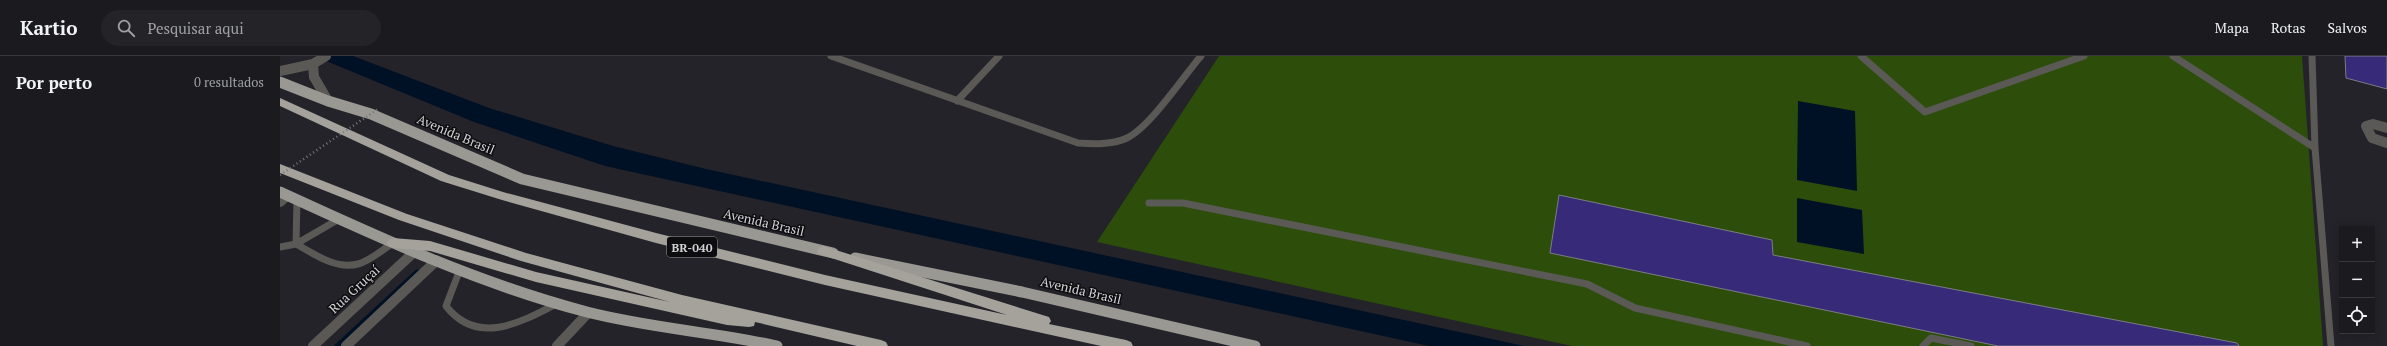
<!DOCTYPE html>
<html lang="pt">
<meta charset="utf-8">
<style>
:root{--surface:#1a1a1f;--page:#232328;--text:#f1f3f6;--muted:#9fa1a4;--line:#38383d}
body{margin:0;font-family:"PT Serif",serif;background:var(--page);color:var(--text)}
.controls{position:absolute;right:12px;bottom:12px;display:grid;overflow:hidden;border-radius:0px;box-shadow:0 2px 10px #0003}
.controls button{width:36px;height:36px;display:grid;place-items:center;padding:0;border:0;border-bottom:1px solid var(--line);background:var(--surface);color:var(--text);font:20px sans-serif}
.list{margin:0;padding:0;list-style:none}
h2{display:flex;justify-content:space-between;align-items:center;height:52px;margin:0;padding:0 16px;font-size:17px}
h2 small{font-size:13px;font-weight:400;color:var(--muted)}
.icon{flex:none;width:22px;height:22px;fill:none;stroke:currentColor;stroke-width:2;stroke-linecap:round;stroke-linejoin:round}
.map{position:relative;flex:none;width:2107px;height:290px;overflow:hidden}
header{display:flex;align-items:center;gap:24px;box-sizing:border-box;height:56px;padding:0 20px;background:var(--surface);border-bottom:1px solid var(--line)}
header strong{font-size:19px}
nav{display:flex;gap:22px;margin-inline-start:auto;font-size:14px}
.search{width:280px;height:36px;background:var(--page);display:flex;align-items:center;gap:10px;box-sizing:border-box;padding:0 14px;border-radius:22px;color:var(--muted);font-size:15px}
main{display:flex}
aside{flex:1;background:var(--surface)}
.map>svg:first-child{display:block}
</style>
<header>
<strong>Kartio</strong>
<div class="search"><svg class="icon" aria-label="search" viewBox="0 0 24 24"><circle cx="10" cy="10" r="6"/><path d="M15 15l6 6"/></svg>Pesquisar aqui</div>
<nav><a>Mapa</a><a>Rotas</a><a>Salvos</a></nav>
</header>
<main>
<aside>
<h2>Por perto<small>0 resultados</small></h2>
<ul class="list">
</ul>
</aside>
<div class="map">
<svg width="2107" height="290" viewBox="0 0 2107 290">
<rect width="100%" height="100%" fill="#232329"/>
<path fill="#2c4e0a" d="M939 0H2022L2043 290H1292L817 186Z"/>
<path fill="#001125" d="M34 0H73L209 52 333 90 426 113 1244 290H1149L325 110 194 66Z
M1518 45 1575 55 1577 135 1517 124Z
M1517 142 1582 154 1584 198 1517 186Z"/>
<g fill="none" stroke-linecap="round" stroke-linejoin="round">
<path stroke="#001125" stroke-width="5" d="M57 290 137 216"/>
</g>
<path fill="#372a79" stroke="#7c7c83" d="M2065 0H2107V33L2066 22Z
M1279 139 1492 184 1493 199 1957 287 1959 290H1718L1270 197Z"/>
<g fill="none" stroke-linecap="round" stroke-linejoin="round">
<path stroke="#5a5956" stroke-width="7" d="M551 0 798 87C813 88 832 89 847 82 870 71 903 21 921 0
M1581 0 1645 56 1804 0
M1893 0 2035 92
M2032 0 2035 92 2051 290
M677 45 719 0
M17 144 16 188C34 198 56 214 78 208 90 205 102 194 113 187
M869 147H903L1307 228 1355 252 1527 290
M0 191 16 188 59 163
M179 216 166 250C197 290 240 267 276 248
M1643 290 1651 282 1691 290"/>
<path stroke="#5a5956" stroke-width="10" d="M2107 72 2093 68 2086 70 2092 82 2107 87
M0 146 7 140
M33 290 133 197
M66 290 155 206
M277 290 308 257"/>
<path stroke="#5a5956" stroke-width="10" d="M33 8 34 21 48 45
M0 15 33 8 46 0"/>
<path stroke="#9a9892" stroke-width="11" d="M0 26 48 45 91 58 242 123 553 197
M0 136C100 182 200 228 307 256 369 272 434 276 497 290
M575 202 742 236 975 290"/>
<path fill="#a5a29c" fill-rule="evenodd" d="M0 42 169 119 223 136 376 177 545 219 727 259 539 198 537 195 539 192 543 190 769 261 771 265 769 268 846 284 851 286 853 290H821L545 229 376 187 222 144 161 125 0 50Z
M0 108 127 158 246 197 402 239 601 284 606 286 608 290H577L475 266 474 270 469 271 447 269 256 226 150 195 113 192 109 190 107 187 109 184 113 182 150 185 256 216 390 246 241 205 119 164 0 117Z"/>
<path stroke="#75757a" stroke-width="2.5" stroke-dasharray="1 3" stroke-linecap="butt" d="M0 119 98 53"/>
</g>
<g text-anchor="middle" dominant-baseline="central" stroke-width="3" stroke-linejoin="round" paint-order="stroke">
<rect fill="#0d0d0f" stroke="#98989b" stroke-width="1" x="387" y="181" width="50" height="20" rx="3"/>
<g font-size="12" font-weight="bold" fill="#d3d3d7">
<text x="412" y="191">BR-040</text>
</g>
<g font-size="13" fill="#d3d3d7" stroke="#0d0d0f">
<text transform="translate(176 78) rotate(23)">Avenida Brasil</text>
<text transform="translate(484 166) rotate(13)">Avenida Brasil</text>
<text transform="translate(74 233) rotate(-43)">Rua Gruçaí</text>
<text transform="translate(801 234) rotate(13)">Avenida Brasil</text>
</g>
</g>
</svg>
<div class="controls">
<button>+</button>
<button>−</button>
<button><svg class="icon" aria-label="locate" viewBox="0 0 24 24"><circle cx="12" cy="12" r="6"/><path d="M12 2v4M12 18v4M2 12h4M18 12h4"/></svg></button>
</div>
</div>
</main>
